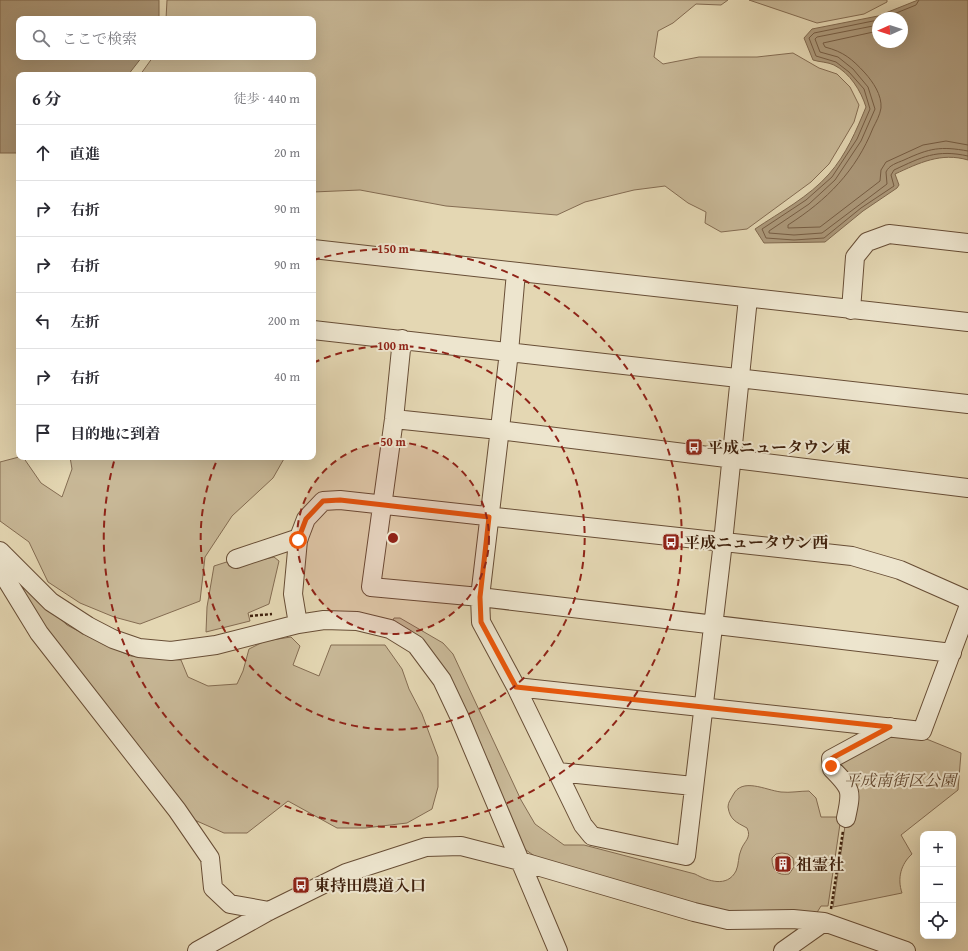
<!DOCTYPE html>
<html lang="ja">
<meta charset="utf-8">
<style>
:root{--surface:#fff;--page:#f2f2f3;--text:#2b2b33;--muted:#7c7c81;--line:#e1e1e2}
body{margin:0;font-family:"Gentium Book Plus","Noto Serif JP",serif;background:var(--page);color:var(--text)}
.controls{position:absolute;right:12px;bottom:12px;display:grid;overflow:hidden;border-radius:8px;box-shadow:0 4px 16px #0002}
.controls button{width:36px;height:36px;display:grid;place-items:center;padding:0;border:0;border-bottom:1px solid var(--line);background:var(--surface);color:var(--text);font:20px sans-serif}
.compass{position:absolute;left:872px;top:12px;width:36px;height:36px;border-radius:50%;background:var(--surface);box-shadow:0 4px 16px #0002;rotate:267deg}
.stop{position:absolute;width:12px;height:12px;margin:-9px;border:3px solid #ea580c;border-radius:50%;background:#fff}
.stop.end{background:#ea580c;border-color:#fff;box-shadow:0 1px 4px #0008}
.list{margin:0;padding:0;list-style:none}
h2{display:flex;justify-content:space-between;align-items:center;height:52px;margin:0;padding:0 16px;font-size:17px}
h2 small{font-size:13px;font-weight:400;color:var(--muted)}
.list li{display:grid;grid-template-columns:26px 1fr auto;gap:12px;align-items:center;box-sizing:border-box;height:56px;padding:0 16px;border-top:1px solid var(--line)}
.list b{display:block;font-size:15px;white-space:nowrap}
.list em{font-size:13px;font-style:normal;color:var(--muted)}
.icon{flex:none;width:22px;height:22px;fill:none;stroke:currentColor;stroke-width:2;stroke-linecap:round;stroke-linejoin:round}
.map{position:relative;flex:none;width:968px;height:951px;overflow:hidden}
.search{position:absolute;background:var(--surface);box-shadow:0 4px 16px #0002;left:16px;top:16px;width:300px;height:44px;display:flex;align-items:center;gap:10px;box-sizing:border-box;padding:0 14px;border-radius:8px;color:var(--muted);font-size:15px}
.panel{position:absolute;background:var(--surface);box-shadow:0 4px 16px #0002;left:16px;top:72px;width:300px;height:388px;border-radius:8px}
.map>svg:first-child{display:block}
</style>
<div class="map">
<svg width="968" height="951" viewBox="0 0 968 951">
<rect width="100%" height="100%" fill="#e4d7b3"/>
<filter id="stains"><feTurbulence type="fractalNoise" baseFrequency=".005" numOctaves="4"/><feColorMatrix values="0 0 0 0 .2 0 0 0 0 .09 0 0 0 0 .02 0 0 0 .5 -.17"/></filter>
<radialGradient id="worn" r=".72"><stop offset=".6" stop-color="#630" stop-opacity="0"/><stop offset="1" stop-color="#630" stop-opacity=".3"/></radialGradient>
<path fill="#c8b897" stroke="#846c52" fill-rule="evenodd" d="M167 0H728L721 5 696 4 673 23 658 31 654 57 663 64 699 57H757L793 53 819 68 837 74 850 87 859 105 854 122 844 139 829 164 811 182 747 229 721 232 705 223 706 212 688 203 665 186 634 190 585 202 557 215 446 206 360 190 313 192V75H140L153 57H313V19H166Z
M749 0H887V2L864 14 817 23Z
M19 457H23L41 483 62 497 72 469 70 457H285L273 478 232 516 205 557 200 601 140 624 114 617 80 603 48 582 29 542 0 521V462Z
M274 557 279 561 269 604 248 613 250 621 206 632 207 607 214 566 236 559 240 565Z
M13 574 67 625 103 644 131 656 181 660 188 677 208 686 237 684 243 671 249 649 265 641 291 637 300 646 293 665 319 676 331 645H385L402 669 409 689 422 714 438 757V787L432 809 407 823 365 828H337L288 801 247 833H224L190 818 41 623Z
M394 618H400L443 643 453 654 521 800 535 824 564 845H584L695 874C708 881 727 888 736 871 739 865 738 856 741 850 744 841 752 838 747 828 736 822 730 820 728 807 728 802 731 799 733 795 742 777 765 790 781 792 790 793 800 791 809 791L816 798 821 817H841L828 906H821L816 914H770L709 910 536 857 526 850 519 842 489 762 392 622ZM782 853 788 854 793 858 794 867 789 874C777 876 772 870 772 858L776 854Z
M892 735 924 738 961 753 958 790 901 835 912 854C901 864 897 878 902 893L833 907 846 819 841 762Z"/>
<path fill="#ac997b" stroke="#80694f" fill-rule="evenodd" d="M0 0H159V19H19V57H142L128 75H19V153H0Z
M918 0H968V160C941 152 919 163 895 174L899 185 897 188 863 211 825 242 764 243 755 229C780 212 809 197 829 174 846 155 856 131 866 107 861 91 850 73 834 65 828 62 819 62 813 60L804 38 812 29 878 16ZM878 18H902V42H878Z"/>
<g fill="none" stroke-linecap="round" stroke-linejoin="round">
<path stroke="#765d44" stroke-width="1" d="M884 18 916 5 919 0
M878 20 814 33 809 38 816 56 836 62 849 72 864 89 870 109 857 139 832 177 806 200 762 229 766 238 794 240 824 238 861 208 894 186 891 175 894 170C922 157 936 149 968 156
M878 25 817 37 815 39 820 52 838 57 853 69 868 87 875 109 861 141 835 180 809 204 769 231V233L794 235 822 233 887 184 886 172C889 165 897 163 904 160 930 148 940 146 968 151
M878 31 823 43 825 47C844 52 852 59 865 73 873 82 882 95 881 108 880 115 876 122 873 128 856 171 827 200 788 225V228L820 227 880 181 881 170 886 162 923 145 946 141 968 145"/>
</g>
<path fill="#958063" stroke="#3f210d" d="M780 857 789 859 786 872 777 870Z"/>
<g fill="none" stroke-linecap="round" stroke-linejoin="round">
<defs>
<path id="minor" d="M313 249 968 322
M516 272 509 352 480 597 481 622 516 687 583 825 592 836 686 856 723 542 748 298
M851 310 855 257 867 242 889 234 968 243
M313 330 968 404
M402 339 394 419 371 587 480 597 952 653
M394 419 499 430 968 488
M0 551 51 602 88 626 113 639 139 648 171 651 216 645 298 624 324 620 357 621 390 629 416 645 442 680 459 716 558 951
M5 556 1 571 39 633 177 810 210 858 213 888 230 904 269 911
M236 559 299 538
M298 624 293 594 298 540 306 519 323 501 340 500 852 556 900 570 968 600
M516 687 922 731 968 608
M558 772 693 786
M846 818C852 791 852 789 832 769L831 759 890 727
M197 951 269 911 346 873 426 847 461 846 520 861 694 912 728 920 793 919 824 922 906 951
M783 951 824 922"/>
</defs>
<use href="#minor" stroke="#684e36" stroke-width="20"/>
<path stroke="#3f210d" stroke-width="2.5" stroke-dasharray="3 2" stroke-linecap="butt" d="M250 616 272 614
M831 909 843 831"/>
<use href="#minor" stroke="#ede5ce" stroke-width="18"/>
</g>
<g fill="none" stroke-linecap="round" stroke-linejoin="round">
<path stroke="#ea580c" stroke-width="5" d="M298 540 306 519 323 501 340 500 489 517 480 597 481 622 516 687 890 727 834 757 831 759V766"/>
</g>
<circle cx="393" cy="538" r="96" fill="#8f2418" fill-opacity=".12"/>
<g fill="none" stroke="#8f2418" stroke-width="2" stroke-dasharray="7 5">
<circle cx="393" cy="538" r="96"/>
<path d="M313 363A192 192 0 1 1 218 458"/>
<path d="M313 260A289 289 0 1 1 115 458"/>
</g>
<defs>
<symbol id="bus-square" viewBox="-11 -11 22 22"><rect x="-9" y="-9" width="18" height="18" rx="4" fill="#8f2418" stroke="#ede5ce"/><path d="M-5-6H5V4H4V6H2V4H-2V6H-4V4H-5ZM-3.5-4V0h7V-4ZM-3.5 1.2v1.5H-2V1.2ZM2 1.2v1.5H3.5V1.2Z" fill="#fff"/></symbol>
<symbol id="building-square" viewBox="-11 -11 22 22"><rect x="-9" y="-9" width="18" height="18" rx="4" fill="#8f2418" stroke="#ede5ce"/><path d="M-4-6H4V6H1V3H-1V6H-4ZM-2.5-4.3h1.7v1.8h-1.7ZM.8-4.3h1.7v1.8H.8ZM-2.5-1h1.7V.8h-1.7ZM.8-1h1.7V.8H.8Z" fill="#fff"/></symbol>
</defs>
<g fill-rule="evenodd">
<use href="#bus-square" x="684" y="437" width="20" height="20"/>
<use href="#bus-square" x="661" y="532" width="20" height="20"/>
<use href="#building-square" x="773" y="854" width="20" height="20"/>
<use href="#bus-square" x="291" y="875" width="20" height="20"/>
</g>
<g text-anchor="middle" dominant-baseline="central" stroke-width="4" stroke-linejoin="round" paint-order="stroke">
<g font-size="16" font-weight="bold" fill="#3f210d" stroke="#ede5ce" text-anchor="start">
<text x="707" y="447">平成ニュータウン東</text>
<text x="684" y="542">平成ニュータウン西</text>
<text x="796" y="864">祖霊社</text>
<text x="314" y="885">東持田農道入口</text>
</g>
<g font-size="16" font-style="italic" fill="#614730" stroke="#ede5ce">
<text x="900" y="780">平成南街区公園</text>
</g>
</g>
<circle cx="393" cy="538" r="6" fill="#8f2418" stroke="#ede5ce" stroke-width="2"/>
<g font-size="12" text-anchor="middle" font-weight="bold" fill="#8f2418" stroke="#ede5ce" stroke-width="4" stroke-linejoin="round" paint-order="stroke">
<text x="393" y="253">150 m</text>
<text x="393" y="350">100 m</text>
<text x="393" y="446">50 m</text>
</g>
<rect width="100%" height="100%" filter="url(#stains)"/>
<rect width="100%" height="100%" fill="url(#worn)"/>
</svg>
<div class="controls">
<button>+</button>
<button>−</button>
<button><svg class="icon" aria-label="locate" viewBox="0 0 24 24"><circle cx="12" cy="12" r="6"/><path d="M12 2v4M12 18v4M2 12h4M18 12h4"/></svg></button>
</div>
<svg class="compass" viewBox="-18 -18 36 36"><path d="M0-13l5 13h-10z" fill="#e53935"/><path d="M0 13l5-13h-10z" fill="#7c7c81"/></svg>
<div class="stop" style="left:298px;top:540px"></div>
<div class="stop end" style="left:831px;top:766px"></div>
<div class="search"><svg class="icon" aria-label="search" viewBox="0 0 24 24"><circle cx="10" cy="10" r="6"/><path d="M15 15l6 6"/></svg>ここで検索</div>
<section class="panel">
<h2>6 分<small>徒歩 · 440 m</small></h2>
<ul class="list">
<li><svg class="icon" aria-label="ahead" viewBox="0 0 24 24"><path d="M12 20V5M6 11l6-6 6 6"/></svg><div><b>直進</b></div><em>20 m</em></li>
<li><svg class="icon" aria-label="right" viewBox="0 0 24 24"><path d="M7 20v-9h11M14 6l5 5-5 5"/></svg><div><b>右折</b></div><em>90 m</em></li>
<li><svg class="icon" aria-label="right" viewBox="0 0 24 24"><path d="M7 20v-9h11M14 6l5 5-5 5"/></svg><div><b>右折</b></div><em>90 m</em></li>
<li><svg class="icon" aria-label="left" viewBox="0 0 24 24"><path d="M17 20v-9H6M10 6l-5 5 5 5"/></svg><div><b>左折</b></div><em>200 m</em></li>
<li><svg class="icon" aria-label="right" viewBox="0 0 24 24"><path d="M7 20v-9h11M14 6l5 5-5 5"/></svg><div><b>右折</b></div><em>40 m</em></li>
<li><svg class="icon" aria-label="arrive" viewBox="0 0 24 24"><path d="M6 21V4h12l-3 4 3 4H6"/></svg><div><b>目的地に到着</b></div></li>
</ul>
</section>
</div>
